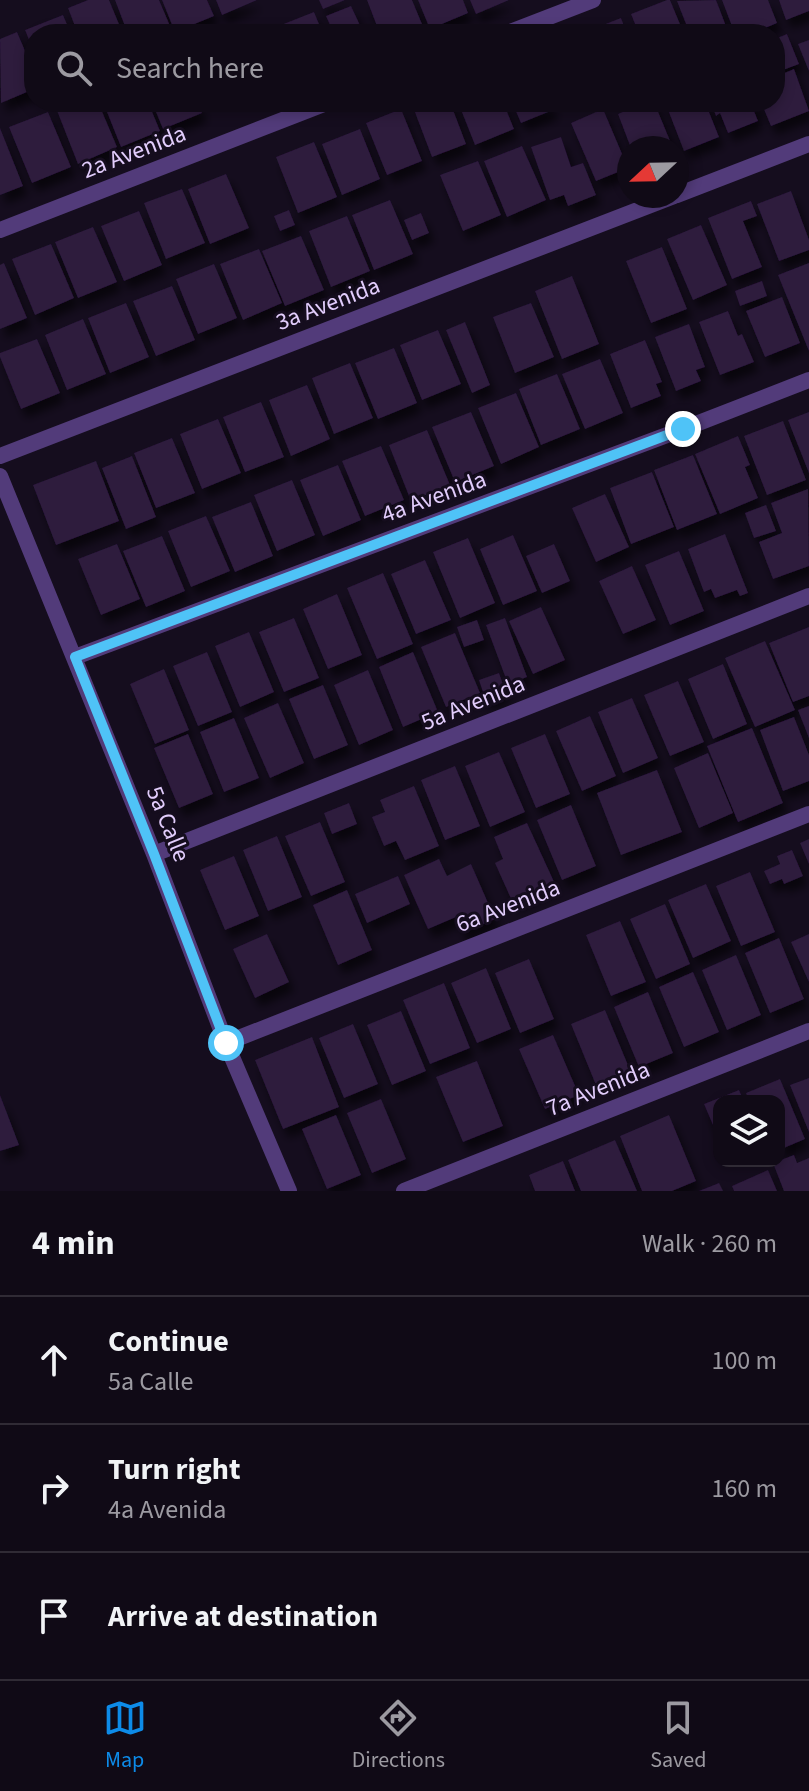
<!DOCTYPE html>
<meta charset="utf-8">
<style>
:root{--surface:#100a16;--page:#19131f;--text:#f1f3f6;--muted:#9c9aa1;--line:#302b35;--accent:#0d8be8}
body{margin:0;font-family:"Source Sans 3",sans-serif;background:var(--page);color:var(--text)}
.controls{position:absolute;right:24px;bottom:24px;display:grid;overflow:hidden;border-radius:16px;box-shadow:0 4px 12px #0003}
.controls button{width:72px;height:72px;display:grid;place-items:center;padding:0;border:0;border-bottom:2px solid var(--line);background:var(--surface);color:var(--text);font:40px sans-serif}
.compass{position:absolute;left:617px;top:136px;width:72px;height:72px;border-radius:50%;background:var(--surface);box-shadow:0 4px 12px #0003;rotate:248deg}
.stop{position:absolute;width:24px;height:24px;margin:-18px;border:6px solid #4fc3f7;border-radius:50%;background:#fff}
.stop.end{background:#4fc3f7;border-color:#fff;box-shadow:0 2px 8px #0008}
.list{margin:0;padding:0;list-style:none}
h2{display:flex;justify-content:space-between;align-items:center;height:104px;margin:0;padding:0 32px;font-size:34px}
h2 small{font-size:26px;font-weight:400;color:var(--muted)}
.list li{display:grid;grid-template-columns:52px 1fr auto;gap:24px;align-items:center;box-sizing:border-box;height:128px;padding:0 32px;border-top:2px solid var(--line)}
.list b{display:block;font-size:30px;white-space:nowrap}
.list p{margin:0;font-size:26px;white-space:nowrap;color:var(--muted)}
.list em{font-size:26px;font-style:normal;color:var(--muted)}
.icon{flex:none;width:44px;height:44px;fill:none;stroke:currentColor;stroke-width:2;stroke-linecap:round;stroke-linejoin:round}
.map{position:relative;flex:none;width:809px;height:1191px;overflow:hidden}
.search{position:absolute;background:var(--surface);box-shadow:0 4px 12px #0003;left:24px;right:24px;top:24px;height:88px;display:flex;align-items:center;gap:20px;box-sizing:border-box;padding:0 28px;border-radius:32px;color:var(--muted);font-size:30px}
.sheet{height:488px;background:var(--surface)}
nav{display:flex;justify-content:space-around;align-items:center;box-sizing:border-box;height:112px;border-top:2px solid var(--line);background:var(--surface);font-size:22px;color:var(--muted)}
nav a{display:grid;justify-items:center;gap:4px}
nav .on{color:var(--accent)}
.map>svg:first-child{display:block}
</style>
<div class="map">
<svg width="809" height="1191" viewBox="0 0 809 1191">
<defs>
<filter id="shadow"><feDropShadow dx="5" dy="9" stdDeviation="4" flood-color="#0009"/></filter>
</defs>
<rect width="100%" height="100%" fill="#150d1e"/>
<path fill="#2d1a3e" filter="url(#shadow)" d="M88 0H109L123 34H78L68 8Z
M115 0H159L173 33 128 34Z
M162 0H207L214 16 175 32Z
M216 0H257L222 15Z
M319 0H345L323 9Z
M367 0H412L424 29 413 34H380Z
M418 0H463L468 13 430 29Z
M470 0H509L476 14Z
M667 0H670L684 34H639L631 14Z
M716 0 729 34H690L677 1Z
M722 0H768L777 23 751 34H735Z
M779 0H809V11L786 20Z
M351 6 364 34H334L326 16Z
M314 12 323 34H279L276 27Z
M63 15 71 34H34V52L25 30Z
M621 18 627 34H565L583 27 585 32Z
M272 26 275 34H251Z
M17 32 34 72V89L1 103 0 39Z
M787 34 799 64 775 73V39Z
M809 40V71L798 44Z
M794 69 809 111 771 126 761 102H775V77Z
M71 102H98L117 147 78 164 56 108Z
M103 102H148L160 131 121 147Z
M152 102H197L202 113 163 129Z
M427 102H450L466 144 432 157 413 107Z
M458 102H503L514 129 475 145Z
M512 102H550L553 110 521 123Z
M646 102H654L673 148H631L618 114Z
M665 102H705L719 137 684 151Z
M711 102H756L759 109 754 111 758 121 728 133 720 113 716 116Z
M401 109 422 161 387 175 366 123Z
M603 109 628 168 596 181 571 123Z
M48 112 71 167 32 183 9 127Z
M0 128 23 186 0 195Z
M360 129 380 179 342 195 322 144Z
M561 137 571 167 583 163 596 195 568 206 564 195 550 200 531 147Z
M314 142 337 197 298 213 276 157Z
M522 146 546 200 507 217 484 161Z
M478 161 501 215 463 231 440 175Z
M226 174 249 228 210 244 188 189Z
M182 189 205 243 166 259 144 203Z
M791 191 809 240V250L779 261 757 204Z
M390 200 413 254 374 270 352 215Z
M751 201 757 216 743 221 762 267 732 279 708 218Z
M289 210 295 225 280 231 274 216Z
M139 211 162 265 124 281 101 226Z
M421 213 429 233 412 240 404 220Z
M347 216 370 271 331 287 309 231Z
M701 225 727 285 693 300 667 239Z
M93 227 117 282 78 298 55 242Z
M301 236 324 290 285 306 262 251Z
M51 244 74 298 35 315 12 259Z
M662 247 687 309 651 323 626 261Z
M259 249 282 303 243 320 220 264Z
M4 263 27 318 0 329V265Z
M809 263V351L778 275Z
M214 264 237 318 198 334 176 279Z
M572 276 599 344 562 359 535 291Z
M762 281 767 296 740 306 735 291Z
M172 286 195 340 156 356 133 301Z
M782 297 800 343 765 357 746 311Z
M126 303 149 357 110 373 88 318Z
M531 303 554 357 515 373 493 317Z
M728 311 738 336 742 334 754 362 720 375 699 322Z
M83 319 106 374 67 390 45 335Z
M465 322 490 385 472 393 446 330Z
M689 324 705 367 696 370 701 381 676 391 655 337Z
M438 330 461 384 422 400 400 345Z
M37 339 60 393 21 409 0 357V353Z
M645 340 662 382 656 384 661 396 631 408 610 354Z
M394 348 417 403 378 419 355 363Z
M600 359 623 413 585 429 562 374Z
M350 363 373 418 334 434 312 378Z
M557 374 580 429 541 445 519 389Z
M307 385 330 439 291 456 269 400Z
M516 393 539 447 501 464 478 408Z
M261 402 284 457 245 472 223 417Z
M471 412 494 466 455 482 432 427Z
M809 412V473L788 420Z
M218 419 241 473 202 489 180 434Z
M783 421 806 480 767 495 744 436Z
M427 430 450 485 411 501 389 445Z
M738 436 750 465 745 467 758 498 720 514 695 454Z
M172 438 195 493 156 508 134 453Z
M381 446 404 500 365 516 342 461Z
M693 455 717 514 677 530 654 470Z
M132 456 156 517 126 529 102 468Z
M96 461 119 521 56 545 33 485Z
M338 465 361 520 323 536 300 480Z
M652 472 674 527 631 544 610 488Z
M292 480 315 535 277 551 254 495Z
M808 489 809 566 773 579 759 542 782 533 771 503Z
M605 494 629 547 596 562 572 508Z
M251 502 273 556 235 572 212 517Z
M766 505 776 531 754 538 745 513Z
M206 516 230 571 191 587 168 531Z
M725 534 748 593 740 596 737 590 715 598 711 589 704 592 688 549Z
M513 535 537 591 503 605 480 549Z
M162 536 185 591 146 607 123 551Z
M468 538 495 603 460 618 433 552Z
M117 544 140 599 101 615 78 559Z
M554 544 570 581 542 593 526 556Z
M679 551 704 611 670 625 645 565Z
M425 560 451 620 416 634 391 574Z
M632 566 656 620 623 634 599 581Z
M383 573 413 644 377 659 347 588Z
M337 594 362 655 328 669 303 609Z
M541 607 565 660 533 674 509 621Z
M294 618 319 678 284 692 259 632Z
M505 618 527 677 508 684 486 625Z
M477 620 484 640 464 647 457 627Z
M809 627V696L793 702 769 643Z
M249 632 274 692 240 707 215 646Z
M455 633 480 693 446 707 421 647Z
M765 641 795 710 755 727 725 658Z
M207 652 232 712 198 726 173 666Z
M413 652 438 712 403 727 379 667Z
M723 664 747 724 713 739 688 679Z
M164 669 189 730 155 744 130 684Z
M368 670 393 730 359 745 334 685Z
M499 673 506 693 486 701 479 680Z
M678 681 704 742 670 756 644 695Z
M323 685 348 745 314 759 289 699Z
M632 698 658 758 623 773 598 712Z
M278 703 304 763 270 778 244 718Z
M809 706V738L798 710Z
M590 716 616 776 582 791 556 731Z
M794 717 809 755V781L783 791 760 730Z
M234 718 259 778 224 792 200 732Z
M752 728 783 803 738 822 707 746Z
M188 734 213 794 179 808 154 748Z
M545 734 570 794 536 808 511 748Z
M499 752 525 812 490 827 465 766Z
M708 753 733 813 699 828 674 768Z
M455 766 480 826 445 840 421 780Z
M657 770 682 832 621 855 597 793Z
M414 786 439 846 405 860 396 841 384 846 372 817 385 812 380 800Z
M349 803 357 824 332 834 324 813Z
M571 805 596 866 562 880 537 820Z
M320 822 345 882 311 896 285 836Z
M527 823 555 884 513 903 495 863 503 859 494 837Z
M277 836 302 897 268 911 243 850Z
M809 839V864L800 843Z
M792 850 803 876 784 884 782 879 770 884 764 871 780 864 777 856Z
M234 856 259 916 225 930 200 870Z
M439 859 447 876 471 864 495 919 463 933 456 917 428 929 404 875Z
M750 872 775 932 741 946 716 886Z
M398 876 410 904 367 923 355 894Z
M706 884 731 941 693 958 668 900Z
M347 890 372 950 338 965 313 905Z
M665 904 690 964 656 979 630 919Z
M620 921 646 982 611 996 586 935Z
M267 934 289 982 255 998 233 949Z
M809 934V982L791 942Z
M779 938 804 999 770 1013 745 953Z
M736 955 761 1015 727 1030 702 970Z
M529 959 554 1019 520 1033 495 973Z
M486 968 511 1029 477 1043 451 983Z
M693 972 719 1032 684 1047 659 987Z
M444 983 470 1048 430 1064 403 1000Z
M648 992 673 1053 639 1067 614 1007Z
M605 1010 630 1070 596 1085 571 1024Z
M401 1011 426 1071 392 1085 367 1025Z
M353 1024 378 1084 344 1098 319 1038Z
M553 1035 579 1095 545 1109 519 1049Z
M312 1037 339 1107 283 1129 255 1060Z
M477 1061 503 1126 463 1142 436 1077Z
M809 1078V1132L790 1085Z
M780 1079 805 1139 779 1150V1101H749L746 1093Z
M739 1090 744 1101H719V1139L704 1104Z
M0 1095 19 1145 0 1151Z
M381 1099 406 1159 372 1173 347 1113Z
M336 1115 361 1175 327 1189 302 1129Z
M669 1115 696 1181 672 1191H642L620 1136Z
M615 1140 637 1191H581L568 1160Z
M794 1155 797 1163 809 1158V1191H784L773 1163Z
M563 1161 575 1191H535L529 1175Z
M768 1170 777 1191H734L732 1186Z
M719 1183 723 1191H699Z"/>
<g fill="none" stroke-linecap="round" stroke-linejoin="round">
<path stroke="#523b7a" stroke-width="16" d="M505 34 593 0
M677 195 809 144
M0 230 329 102
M0 456 674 196
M0 476 154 854 226 1043 289 1191
M75 657 683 429 809 380
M154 854 809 596
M226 1043 809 814
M404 1191 809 1031"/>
</g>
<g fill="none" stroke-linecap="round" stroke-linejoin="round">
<path stroke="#4fc3f7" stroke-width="10" d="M226 1043 154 854 75 657 683 429"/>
</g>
<g text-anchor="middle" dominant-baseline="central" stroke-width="6" stroke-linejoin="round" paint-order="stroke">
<g font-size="24" fill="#e2cdfc" stroke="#150d1e">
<text transform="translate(134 152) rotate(-21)">2a Avenida</text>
<text transform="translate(328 304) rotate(-21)">3a Avenida</text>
<text transform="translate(434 497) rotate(-20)">4a Avenida</text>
<text transform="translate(473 703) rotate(-22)">5a Avenida</text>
<text transform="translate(168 824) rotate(68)">5a Calle</text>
<text transform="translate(508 906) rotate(-21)">6a Avenida</text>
<text transform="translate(598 1089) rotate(-22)">7a Avenida</text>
</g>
</g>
</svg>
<div class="controls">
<button><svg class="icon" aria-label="layers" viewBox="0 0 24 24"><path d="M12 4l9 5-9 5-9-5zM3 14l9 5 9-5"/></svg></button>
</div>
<svg class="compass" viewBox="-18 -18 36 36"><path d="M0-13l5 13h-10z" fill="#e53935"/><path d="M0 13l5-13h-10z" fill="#9c9aa1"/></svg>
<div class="stop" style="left:226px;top:1043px"></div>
<div class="stop end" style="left:683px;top:429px"></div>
<div class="search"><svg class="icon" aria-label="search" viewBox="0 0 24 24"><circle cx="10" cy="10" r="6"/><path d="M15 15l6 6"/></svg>Search here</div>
</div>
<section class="sheet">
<h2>4 min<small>Walk · 260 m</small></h2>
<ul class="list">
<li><svg class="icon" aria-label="ahead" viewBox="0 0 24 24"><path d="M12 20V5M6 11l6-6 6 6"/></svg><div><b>Continue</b><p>5a Calle</p></div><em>100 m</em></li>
<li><svg class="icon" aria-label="right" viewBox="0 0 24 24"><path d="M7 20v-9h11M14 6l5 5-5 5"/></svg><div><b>Turn right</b><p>4a Avenida</p></div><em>160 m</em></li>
<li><svg class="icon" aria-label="arrive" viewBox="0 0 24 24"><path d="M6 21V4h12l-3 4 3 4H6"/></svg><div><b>Arrive at destination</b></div></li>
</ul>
</section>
<nav>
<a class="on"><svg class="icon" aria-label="map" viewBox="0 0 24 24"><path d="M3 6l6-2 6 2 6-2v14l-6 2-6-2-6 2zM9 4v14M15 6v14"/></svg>Map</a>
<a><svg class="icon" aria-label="directions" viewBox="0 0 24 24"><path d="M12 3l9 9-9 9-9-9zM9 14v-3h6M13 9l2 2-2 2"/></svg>Directions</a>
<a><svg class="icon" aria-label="saved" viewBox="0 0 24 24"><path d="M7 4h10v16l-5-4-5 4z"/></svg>Saved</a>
</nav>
